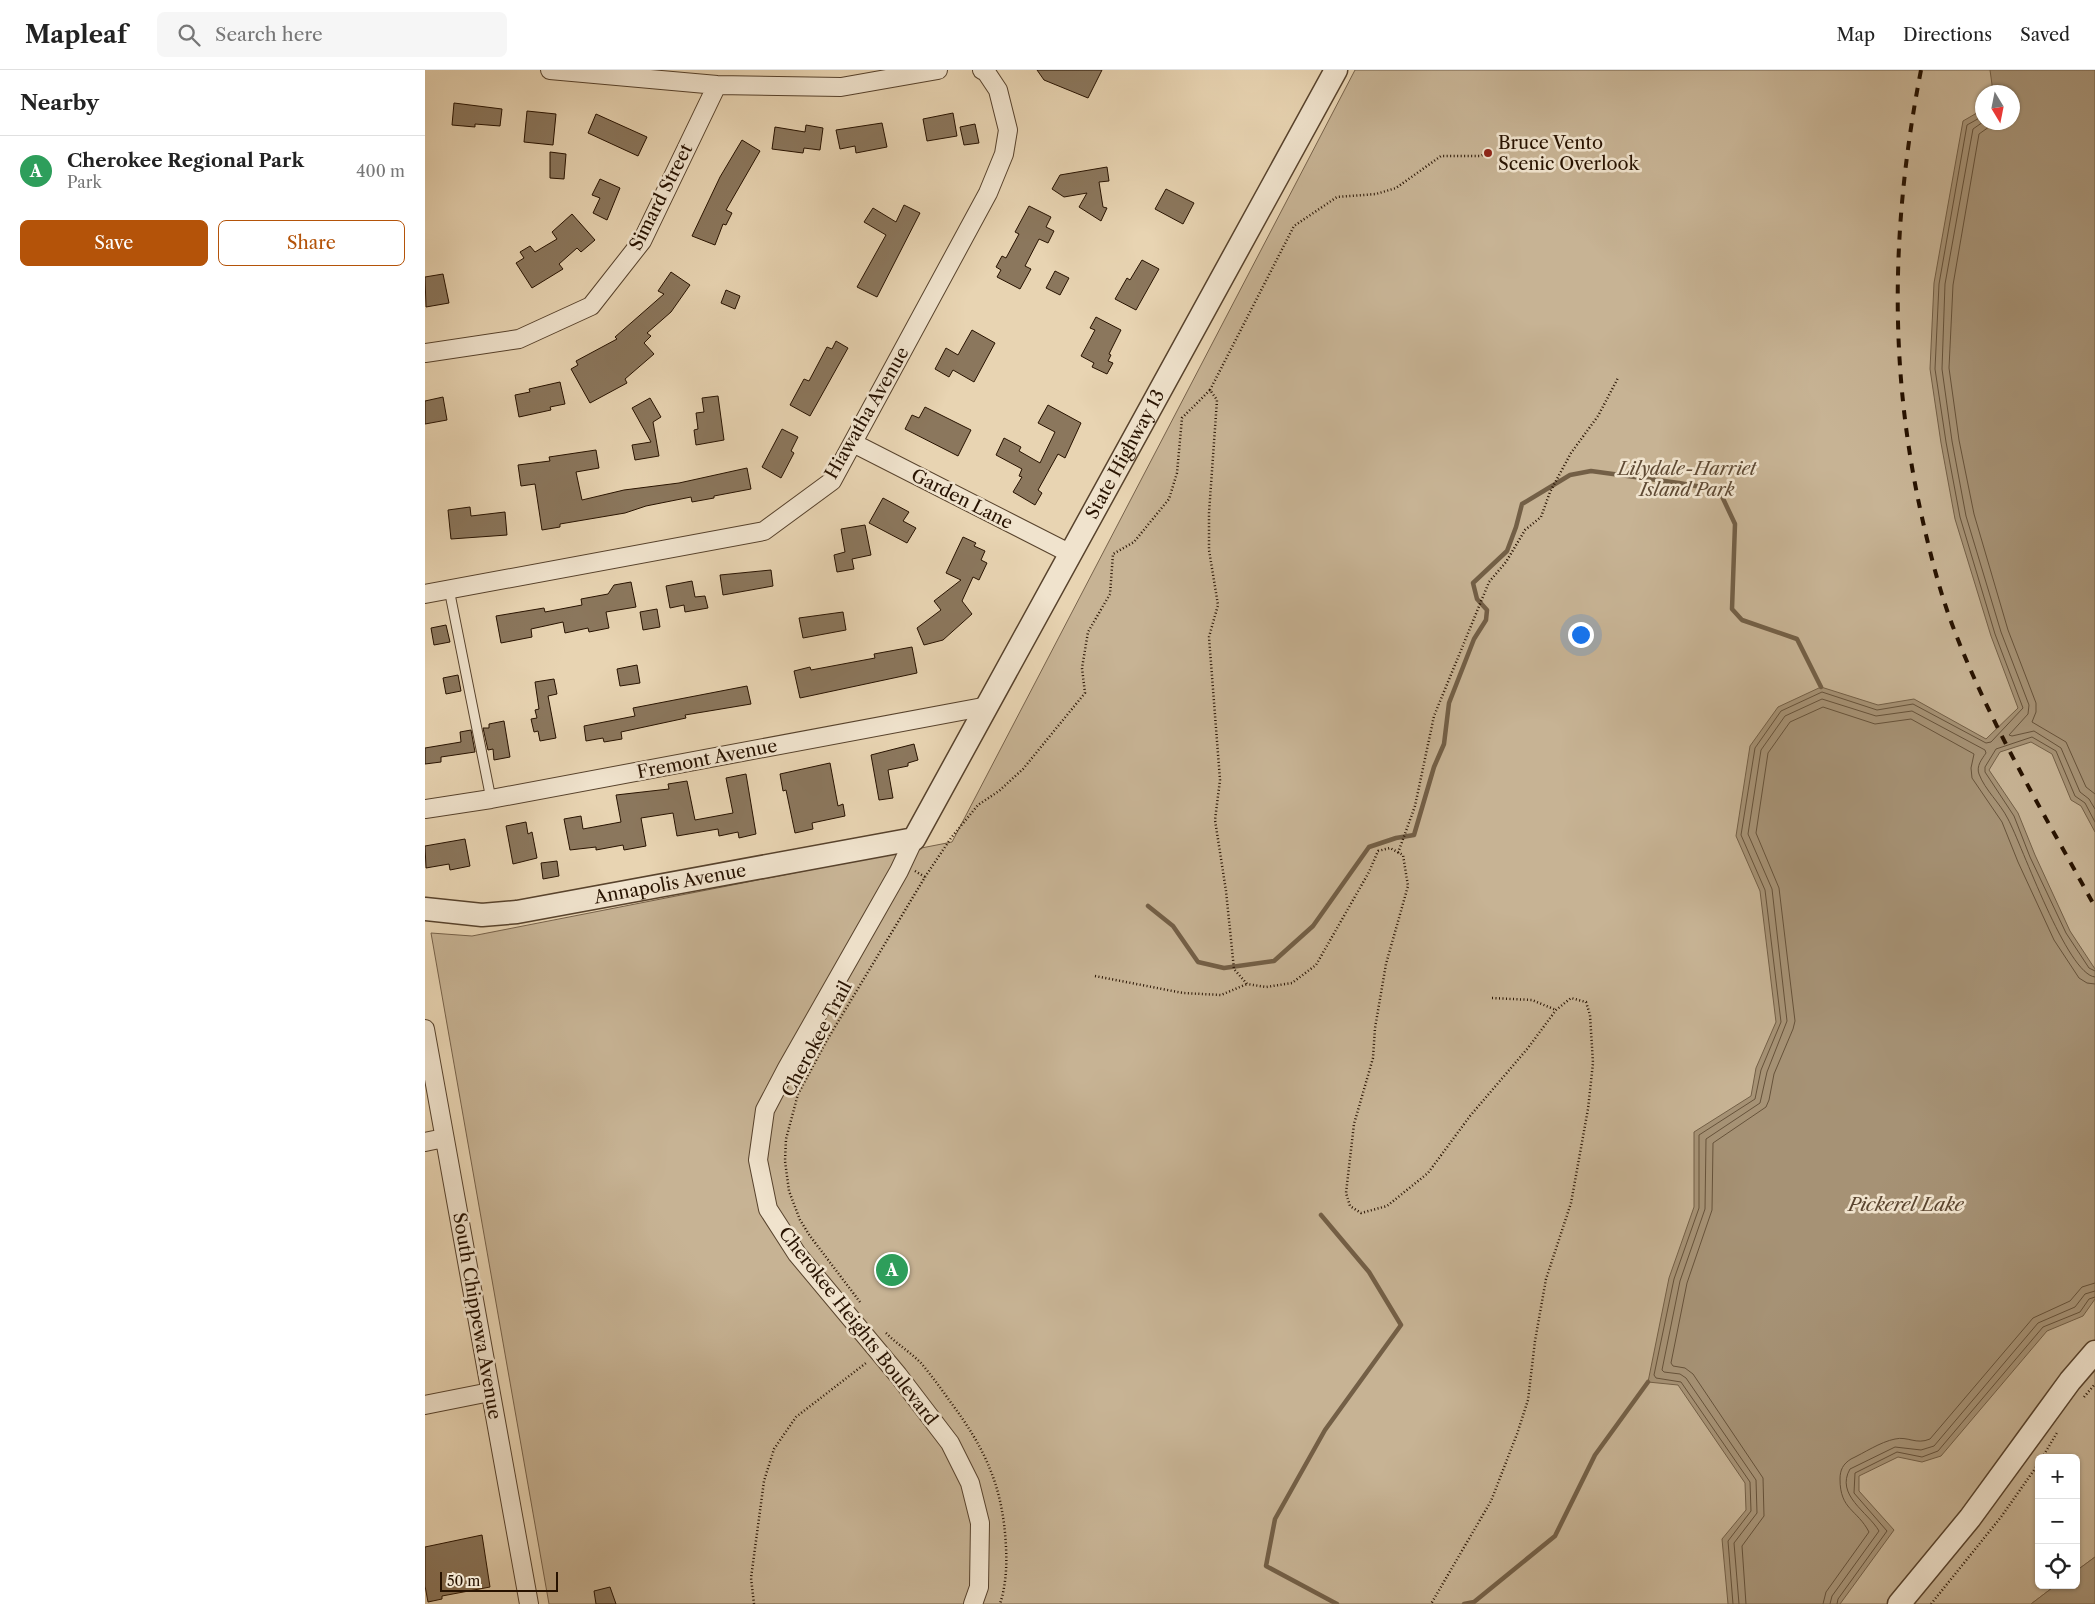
<!DOCTYPE html>
<meta charset="utf-8">
<style>
:root{--surface:#fff;--page:#f6f6f6;--text:#222;--muted:#767676;--line:#e0e0e0;--accent:#b45309}
body{margin:0;font-family:"Libre Caslon Text",serif;background:var(--page);color:var(--text)}
.controls{position:absolute;right:15px;bottom:15px;display:grid;overflow:hidden;border-radius:8px;box-shadow:0 1px 4px #0004}
.controls button{width:45px;height:45px;display:grid;place-items:center;padding:0;border:0;border-bottom:1px solid var(--line);background:var(--surface);color:var(--text);font:25px sans-serif}
.compass{position:absolute;left:1550px;top:15px;width:45px;height:45px;border-radius:50%;background:var(--surface);box-shadow:0 1px 4px #0004;rotate:170deg}
.scale{position:absolute;left:15px;bottom:12px;width:118px;box-sizing:border-box;padding-left:5px;border:2px solid #271200;border-top:0;font-size:14px;line-height:18px;white-space:nowrap;color:#271200;-webkit-text-stroke:4px #f0e3cd;paint-order:stroke}
.you{position:absolute;left:1155px;top:564px;width:18px;height:18px;margin:-12px;border:4px solid #fff;border-radius:50%;background:#1a73e8;box-shadow:0 0 0 8px #1a73e833}
.badge{display:grid;place-items:center;width:32px;height:32px;border-radius:50%;background:var(--accent);color:#fff;font-size:16px;font-weight:700}
.pin{position:absolute;translate:-50% -50%;border:2px solid #fff;box-shadow:0 1px 5px #0006}
.list{margin:0;padding:0;list-style:none}
h2{display:flex;justify-content:space-between;align-items:center;height:65px;margin:0;padding:0 20px;font-size:21px}
h2 small{font-size:16px;font-weight:400;color:var(--muted)}
.list li{display:grid;grid-template-columns:32px 1fr auto;gap:15px;align-items:center;box-sizing:border-box;height:70px;padding:0 20px;border-top:1px solid var(--line)}
.list b{display:block;font-size:19px;white-space:nowrap}
.list p{margin:0;font-size:16px;white-space:nowrap;color:var(--muted)}
.list em{font-size:16px;font-style:normal;color:var(--muted)}
.actions{display:flex;gap:10px;padding:15px 20px}
.actions a{flex:1;padding:11px 0;border:1px solid var(--accent);border-radius:8px;text-align:center;font-size:18px;color:var(--accent)}
.actions .main{background:var(--accent);color:#fff}
.icon{flex:none;width:28px;height:28px;fill:none;stroke:currentColor;stroke-width:2;stroke-linecap:round;stroke-linejoin:round}
.map{position:relative;flex:none;width:1670px;height:1534px;overflow:hidden}
header{display:flex;align-items:center;gap:30px;box-sizing:border-box;height:70px;padding:0 25px;background:var(--surface);border-bottom:1px solid var(--line)}
header strong{font-size:24px}
nav{display:flex;gap:28px;margin-inline-start:auto;font-size:18px}
.search{width:350px;height:45px;background:var(--page);display:flex;align-items:center;gap:12px;box-sizing:border-box;padding:0 18px;border-radius:8px;color:var(--muted);font-size:19px}
main{display:flex}
aside{flex:1;background:var(--surface)}
.map>svg:first-child{display:block}
</style>
<header>
<strong>Mapleaf</strong>
<div class="search"><svg class="icon" aria-label="search" viewBox="0 0 24 24"><circle cx="10" cy="10" r="6"/><path d="M15 15l6 6"/></svg>Search here</div>
<nav><a>Map</a><a>Directions</a><a>Saved</a></nav>
</header>
<main>
<aside>
<h2>Nearby<small></small></h2>
<ul class="list">
<li><span class="badge" style="background:#2e9e5b">A</span><div><b>Cherokee Regional Park</b><p>Park</p></div><em>400 m</em></li>
</ul>
<div class="actions"><a class="main">Save</a><a>Share</a></div>
</aside>
<div class="map">
<svg width="1670" height="1534" viewBox="0 0 1670 1534">
<rect width="100%" height="100%" fill="#e8d4b2"/>
<filter id="stains"><feTurbulence type="fractalNoise" baseFrequency=".004" numOctaves="4"/><feColorMatrix values="0 0 0 0 .2 0 0 0 0 .09 0 0 0 0 .02 0 0 0 .5 -.17"/></filter>
<radialGradient id="worn" r=".72"><stop offset=".6" stop-color="#630" stop-opacity="0"/><stop offset="1" stop-color="#630" stop-opacity=".3"/></radialGradient>
<path fill="#c7b394" stroke="#77624a" fill-rule="evenodd" d="M930 0H1670V1487L1651 1501V1388H1614V1515H1631L1606 1534H124L6 863 47 866 527 772ZM1558 22H1588V52H1558Z"/>
<path fill="#a69275" stroke="#735f46" d="M1565 0H1670V762L1656 736 1646 730 1627 684 1606 672 1575 682 1564 700 1593 743 1610 785 1645 861 1670 899V1229L1658 1246 1622 1261 1516 1386 1497 1392 1473 1387 1434 1406V1421L1469 1460 1415 1534H1303L1297 1469 1321 1440 1320 1413 1253 1315 1223 1312 1244 1208 1269 1137V1062L1326 1026 1331 998 1351 952 1335 821 1311 766 1325 676 1353 637 1396 617 1453 635 1489 629 1561 669 1593 638 1566 566 1530 449 1516 373 1505 299 1509 213 1538 51 1557 40 1558 52H1588V22H1568Z
M1670 1487V1534H1606L1631 1515H1651V1501Z"/>
<g fill="none" stroke-linecap="round" stroke-linejoin="round">
<path stroke="#66523a" stroke-width="1" d="M1558 52 1548 59 1520 214 1517 299 1527 371 1541 446 1576 562 1604 635 1603 644 1584 665 1587 666 1609 661 1636 678 1655 722 1664 729 1670 739
M1571 52 1554 64 1528 215 1524 298 1534 370 1549 444 1583 560 1611 633V642L1607 652 1641 672 1661 717 1670 724
M1670 752 1660 733 1650 726 1631 681 1607 667 1571 679 1560 697V702L1589 746 1605 787 1641 863 1664 898 1670 901
M1308 1534 1303 1471 1326 1441 1325 1412 1256 1312 1231 1308 1229 1305 1249 1209 1274 1138V1065L1330 1029 1336 1000 1356 952 1340 820 1316 765 1330 678 1356 641 1397 622 1452 640 1488 634 1561 673 1566 672 1598 638 1570 564 1535 447 1521 372 1510 299 1514 214 1542 55 1558 46
M1314 1534 1309 1473 1332 1443 1331 1410 1261 1308 1255 1304 1239 1302 1237 1300 1255 1211 1280 1139 1281 1069 1335 1033 1342 1002 1362 951 1347 819 1323 764 1336 680 1360 646 1397 629 1451 646 1487 641 1560 680 1561 683C1557 689 1551 696 1554 704 1560 720 1575 733 1583 749 1597 775 1642 905 1670 907
M1321 1534 1317 1476 1339 1446 1338 1408 1268 1304 1260 1298 1248 1296 1246 1293 1262 1213 1287 1140 1288 1073 1341 1037 1344 1030 1349 1004 1368 959 1370 951 1354 818 1331 763 1343 683 1365 652 1398 637 1450 654 1486 649 1549 684 1546 698 1547 708 1577 752 1593 792 1629 870 1654 908 1662 913 1670 914
M1398 1534 1401 1522 1444 1462C1432 1439 1415 1440 1415 1409 1415 1400 1418 1394 1426 1389 1439 1383 1455 1372 1470 1369 1483 1366 1491 1375 1505 1369L1608 1248 1645 1231 1657 1217 1670 1213
M1405 1534 1407 1526 1454 1461C1443 1442 1410 1425 1425 1399L1470 1377 1496 1380 1509 1376 1613 1253 1650 1237 1660 1224 1670 1221
M1412 1534 1413 1529 1462 1461 1429 1423 1430 1403 1472 1382 1497 1387 1513 1381 1618 1257 1655 1242 1664 1229 1670 1227"/>
<path stroke="#735f46" stroke-width="4.5" d="M723 836 748 856 773 892 799 898 849 891 888 856 944 777 971 768 989 765 1009 697 1019 674 1024 633 1049 569 1061 550 1062 540 1052 529 1048 513 1082 481 1091 457 1097 434 1145 405 1166 401 1254 413 1294 420 1310 454 1307 539 1317 550 1372 569 1396 617
M896 1145 944 1202 976 1255 900 1360 850 1449 841 1496 912 1534
M1039 1534 1049 1532 1130 1466 1170 1385 1223 1312"/>
</g>
<path fill="#8b775d" stroke="#271200" d="M612 0H677L663 28 619 10Z
M29 33 77 39 75 56 50 54V57L27 55Z
M102 41 131 44 128 75 99 72Z
M528 43 532 66 502 71 498 49Z
M171 44 222 67 213 86 163 63Z
M457 53 462 77 431 83 430 76 415 79 411 60Z
M550 54 554 73 539 75 535 57Z
M381 55 398 58 395 80 379 78 378 83 347 79 350 57 380 62Z
M317 70 335 81 301 140 307 143 301 155 298 154 290 175 267 166 295 107Z
M125 82 141 84 139 109 125 108Z
M682 97 684 111 674 112 678 137 682 138 676 151 654 137 662 123 639 127 627 119 635 105Z
M175 109 195 118 182 150 168 143 175 128 167 125Z
M741 119 769 133 758 154 730 139Z
M479 135 495 143 452 227 432 217 461 165 439 152 448 138 471 152Z
M604 136 626 147 621 157 629 161 623 173 614 169 600 196 606 199 595 219 572 207 576 200 571 197 577 186 581 188 594 164 590 162Z
M147 144 170 170 156 182 152 178 134 194 138 199 107 218 91 193 99 188 95 182 105 176 110 182 132 169 127 162Z
M717 190 734 199 711 240 690 229 702 208 705 210Z
M630 201 644 208 635 225 621 218Z
M246 202 265 215 246 242 222 263 226 266 219 273 229 284 200 309 202 313 165 333 146 299 153 295 151 291 192 269 190 267 239 224 233 221Z
M18 204 24 233 1 237 0 207Z
M301 220 315 226 310 239 296 233Z
M671 247 696 260 684 284 686 285 683 291 688 293 682 304 667 297 669 293 656 286 670 260 665 258Z
M547 260 570 273 549 312 528 300 524 307 510 299 521 278 533 285Z
M411 271 423 278 385 346 365 335 379 309 384 311 402 277 407 279Z
M135 312 140 334 125 337 126 340 94 347 90 325 105 322 104 319Z
M293 326 299 370 271 375 269 360 273 359 271 343 279 342 277 328Z
M18 327 22 350 0 354V331Z
M225 328 236 347 228 352 234 386 210 390 207 375 226 372 207 338Z
M623 335 656 353 640 388 633 384 613 420 617 423 610 435 588 422 597 407 594 406 597 399 571 385 579 368 596 377 594 381 615 393 630 362 613 353Z
M500 337 546 360 533 386 480 359 487 345 494 348Z
M357 359 373 367 366 381 369 383 356 408 337 397Z
M171 380 174 398 151 402 157 430 199 420 254 413 322 398 326 419 289 426V428L267 432 266 427 221 436 200 443 135 454V457L117 460 110 414 96 416 93 395 125 391 124 387Z
M458 428 484 442 478 451 491 458 482 473 444 453Z
M45 437 46 446 80 442 82 465 26 469 23 440Z
M440 455 446 485 427 489 429 499 412 502 409 485 420 482 416 459Z
M538 467 551 473 549 476 560 481 556 490 562 493 554 510 548 507 537 531 547 544 518 570 499 575 492 558 516 540 509 531 536 510 521 503Z
M346 500 348 516 298 525 295 505Z
M267 511 270 527 280 526 283 538 260 542 259 535 245 538 241 516Z
M206 512 211 537 181 542 184 558 164 562 163 558 140 563 138 552 106 559 107 567 76 573 71 546 119 538 120 542 157 535 156 529 183 524 189 515Z
M232 539 235 557 218 560 215 542Z
M418 542 421 560 378 568 374 548Z
M21 555 25 572 9 575 6 558Z
M487 577 492 603 375 628 369 601 385 597 386 600 450 588 449 584Z
M212 595 215 613 195 616 192 599Z
M33 605 36 621 21 624 18 608Z
M129 609 132 624 123 626 131 668 115 671 113 661 109 662 106 649 112 648 110 640 114 639 110 612Z
M322 616 326 634 260 645 261 648 196 662 197 669 179 672 178 668 161 671 159 656 210 646 208 638Z
M79 651 85 687 69 690 68 679 63 680 58 658H64V654Z
M46 660 50 682 16 687V692L0 694V678L36 672 35 662Z
M489 674 493 690 483 693V696L463 700 468 728 454 730 446 685Z
M405 693 413 736 418 734 420 746 387 753 388 759 370 763 361 720 358 721 355 704Z
M321 704 331 764 314 768 313 762 294 766 293 759 252 766 248 743 216 748 221 776 199 780 198 775 171 780V777L145 780 139 749 156 746 158 759 196 752 191 725 244 719 243 714 262 711 270 750 308 743 301 708Z
M101 752 103 764 107 762 112 788 88 794 81 756Z
M40 769 45 796 25 800 24 794 1 798 0 776Z
M132 791 134 806 118 809 116 793Z
M57 1465 65 1517 17 1526V1529L3 1532 0 1516V1477Z
M185 1517 191 1534H171L169 1521Z"/>
<g fill="none" stroke-linecap="round" stroke-linejoin="round">
<defs>
<path id="service" d="M24 519 66 729"/>
<path id="minor" d="M125 0 292 15 416 17 513 0
M0 283 94 269 166 236 217 171 292 15
M428 373 646 484
M0 524 339 461 407 411 563 123 579 84 583 60 573 20 561 2 557 0
M0 739 66 729 563 636
M489 769 474 801 362 998 340 1040 333 1090 343 1139 372 1184 473 1305 525 1373 545 1413 555 1453 554 1517 548 1534
M0 959 104 1534
M0 1072 19 1068
M0 1335 65 1322"/>
<g id="tertiary">
<path id="s1" d="M0 839 57 845 92 842 489 769 911 0"/>
<path d="M1474 1534 1545 1448 1645 1311 1670 1282"/>
</g>
</defs>
<use href="#service" stroke="#57422c" stroke-width="11"/>
<use href="#minor" stroke="#57422c" stroke-width="20"/>
<use href="#tertiary" stroke="#57422c" stroke-width="25"/>
<path stroke="#271200" stroke-width="2.5" stroke-dasharray="1 2.5" stroke-linecap="butt" d="M785 320 869 156 912 127 951 124 971 118 1016 86H1055L1063 83
M973 783 990 736 1009 646 1064 512 1081 492 1100 460 1116 447 1125 422 1146 383 1173 346 1193 308
M490 801 500 807
M670 906 758 923 796 925 822 914
M1067 928 1107 930 1131 940
M435 1232 385 1166 375 1150 364 1121 360 1091 361 1069 373 1024 402 970 500 807 526 768 553 735 574 721 598 699 660 623 657 598 663 562 685 524 688 484 709 472 744 429 752 403 757 348 785 320 792 330 784 443V480L793 535 784 567 795 710 790 750 801 821 809 899 822 914 841 917 867 913 891 895 944 802 953 781 965 778 978 785 983 816 961 894 950 958 948 988 929 1054 921 1123 925 1136 936 1143 962 1136 1003 1103 1045 1046 1103 978 1131 940 1146 928 1161 932 1165 945 1168 993 1163 1039 1146 1133 1121 1209 1110 1271 1103 1330 1092 1364 1066 1431 1006 1534
M461 1263C472 1274 485 1282 496 1293 506 1305 515 1317 524 1330 560 1378 578 1416 581 1477 582 1496 581 1515 575 1534
M1659 1327 1670 1314
M1617 1388 1633 1361
M329 1534 326 1508 339 1411 349 1379 371 1347 441 1293
M1506 1534 1576 1447 1614 1393"/>
<use href="#service" stroke="#f0e3cd" stroke-width="9"/>
<use href="#minor" stroke="#f0e3cd" stroke-width="18"/>
<use href="#tertiary" stroke="#f0e3cd" stroke-width="22"/>
<path stroke="#271200" stroke-width="4" stroke-dasharray="9 9" stroke-linecap="butt" d="M1496 0C1467 149 1463 293 1496 443 1505 483 1515 524 1530 562 1567 658 1621 747 1670 837"/>
</g>
<circle fill="#8f2418" stroke="#f0e3cd" stroke-width="2" cx="1063" cy="83" r="5"/>
<g text-anchor="middle" dominant-baseline="central" stroke-width="5" stroke-linejoin="round" paint-order="stroke">
<g font-size="18" fill="#271200" stroke="#f0e3cd" text-anchor="start">
<text x="1073" y="73">Bruce Vento<tspan x="1073" dy="21">Scenic Overlook</tspan></text>
</g>
<g font-size="18" fill="#271200" stroke="#f0e3cd">
<text transform="translate(236 127) rotate(-63)">Simard Street</text>
<text transform="translate(442 343) rotate(-60)">Hiawatha Avenue</text>
<text stroke="none"><textPath href="#s1" startOffset="935">State Highway 13</textPath></text>
<text transform="translate(537 429) rotate(27)">Garden Lane</text>
<text transform="translate(282 689) rotate(-11)">Fremont Avenue</text>
<text stroke="none"><textPath href="#s1" startOffset="248">Annapolis Avenue</textPath></text>
<text transform="translate(392 969) rotate(-62)">Cherokee Trail</text>
<text transform="translate(52 1246) rotate(80)">South Chippewa Avenue</text>
<text transform="translate(433 1256) rotate(52)">Cherokee Heights Boulevard</text>
</g>
<g font-size="18" font-style="italic" fill="#5f4a34" stroke="#f0e3cd">
<text x="1262" y="399">Lilydale-Harriet<tspan x="1262" dy="21">Island Park</tspan></text>
</g>
<g font-size="19" font-style="italic" fill="#5a452f" stroke="#f0e3cd">
<text x="1481" y="1134">Pickerel Lake</text>
</g>
</g>
<rect width="100%" height="100%" filter="url(#stains)"/>
<rect width="100%" height="100%" fill="url(#worn)"/>
</svg>
<div class="controls">
<button>+</button>
<button>−</button>
<button><svg class="icon" aria-label="locate" viewBox="0 0 24 24"><circle cx="12" cy="12" r="6"/><path d="M12 2v4M12 18v4M2 12h4M18 12h4"/></svg></button>
</div>
<svg class="compass" viewBox="-18 -18 36 36"><path d="M0-13l5 13h-10z" fill="#e53935"/><path d="M0 13l5-13h-10z" fill="#767676"/></svg>
<div class="scale">50 m</div>
<div class="you"></div>
<div class="pin badge" style="left:467px;top:1200px;background:#2e9e5b">A</div>
</div>
</main>
